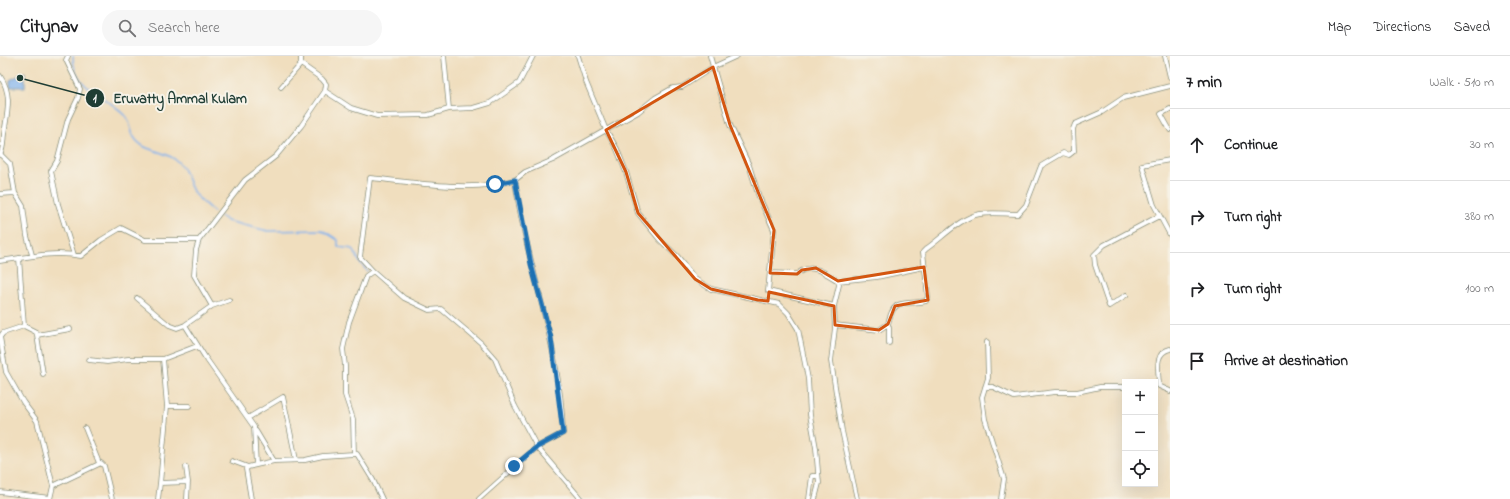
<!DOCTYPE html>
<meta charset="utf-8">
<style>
:root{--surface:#fff;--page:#f6f6f6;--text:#202124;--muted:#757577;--line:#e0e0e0}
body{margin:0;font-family:"Indie Flower",sans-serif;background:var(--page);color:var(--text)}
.controls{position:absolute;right:12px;bottom:12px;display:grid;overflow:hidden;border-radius:0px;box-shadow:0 4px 16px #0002}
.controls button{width:36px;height:36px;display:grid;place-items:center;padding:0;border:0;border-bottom:1px solid var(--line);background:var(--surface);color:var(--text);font:20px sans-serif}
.stop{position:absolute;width:12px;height:12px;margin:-9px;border:3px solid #1f6fb2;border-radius:50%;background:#fff}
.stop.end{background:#1f6fb2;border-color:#fff;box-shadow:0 1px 4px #0008}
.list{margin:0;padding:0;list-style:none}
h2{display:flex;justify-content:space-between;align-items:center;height:52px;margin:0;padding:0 16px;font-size:17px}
h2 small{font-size:13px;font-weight:400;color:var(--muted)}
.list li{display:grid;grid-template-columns:26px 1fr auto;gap:12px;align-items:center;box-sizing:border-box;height:72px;padding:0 16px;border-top:1px solid var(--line)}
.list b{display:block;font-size:15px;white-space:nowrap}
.list em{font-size:13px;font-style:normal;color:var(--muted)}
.icon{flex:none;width:22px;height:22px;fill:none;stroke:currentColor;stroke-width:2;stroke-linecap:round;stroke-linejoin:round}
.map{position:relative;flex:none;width:1170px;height:443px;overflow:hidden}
header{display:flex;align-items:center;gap:24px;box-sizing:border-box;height:56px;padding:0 20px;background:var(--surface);border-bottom:1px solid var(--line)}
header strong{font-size:19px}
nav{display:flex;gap:22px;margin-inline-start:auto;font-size:14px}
.search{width:280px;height:36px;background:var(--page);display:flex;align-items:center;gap:10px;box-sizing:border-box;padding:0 14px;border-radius:22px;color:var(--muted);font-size:15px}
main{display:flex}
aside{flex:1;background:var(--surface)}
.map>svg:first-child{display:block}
</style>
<header>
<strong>Citynav</strong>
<div class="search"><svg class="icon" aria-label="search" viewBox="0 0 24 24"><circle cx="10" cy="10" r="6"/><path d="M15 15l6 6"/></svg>Search here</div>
<nav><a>Map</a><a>Directions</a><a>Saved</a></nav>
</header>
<main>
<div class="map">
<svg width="1170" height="443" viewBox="0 0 1170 443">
<rect width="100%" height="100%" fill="#f7f3e8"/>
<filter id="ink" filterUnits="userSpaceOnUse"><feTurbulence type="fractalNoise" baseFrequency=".025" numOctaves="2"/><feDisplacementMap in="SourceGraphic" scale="8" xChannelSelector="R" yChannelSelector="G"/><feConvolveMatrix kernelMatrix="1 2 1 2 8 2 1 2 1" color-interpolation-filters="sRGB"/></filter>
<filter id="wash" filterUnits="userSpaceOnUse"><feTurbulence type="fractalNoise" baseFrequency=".012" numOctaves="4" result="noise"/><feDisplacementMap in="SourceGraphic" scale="16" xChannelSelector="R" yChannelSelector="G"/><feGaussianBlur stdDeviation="0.9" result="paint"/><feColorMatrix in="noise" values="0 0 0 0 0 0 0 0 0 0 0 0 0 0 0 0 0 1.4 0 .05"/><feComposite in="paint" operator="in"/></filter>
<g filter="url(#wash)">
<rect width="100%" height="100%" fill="#f0debe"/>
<path fill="#82b3ed" stroke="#507890" d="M25 16V31H10V24Z"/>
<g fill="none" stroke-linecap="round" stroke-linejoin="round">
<path stroke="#82b3ed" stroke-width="1.5" d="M73 0C72 33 106 39 125 59 134 69 127 80 143 90 154 96 170 97 179 107 187 116 188 127 194 137 199 143 208 151 214 156
M220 160 227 165 268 175 322 174 338 184V191L353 193 359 205 367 215"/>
</g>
</g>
<g filter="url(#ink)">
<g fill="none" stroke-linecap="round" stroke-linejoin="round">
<defs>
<path id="minor" d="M68 0 66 4 80 33 78 42 68 63 57 105 51 115 58 148 74 199
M444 0 449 53
M578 0 586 26 606 74 617 93 626 116 638 157 660 184 678 201 695 223 711 233 779 248 788 257 798 273 808 323 810 359 816 392 819 427 815 443
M710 0 730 69 749 109 759 141 774 174 768 235 834 250 835 272 831 305 842 375 857 443
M1165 0 1170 21
M0 20C13 39 7 57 4 78 3 85 4 92 0 99
M281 31 301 8
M325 35 351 52 377 60 428 59 449 53 473 52 490 47 519 27 533 0
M1170 53 1161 58 1170 74
M1 99 10 108 15 137
M1170 104 1142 109 1154 149 1170 179
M0 138 15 137 23 150 27 180 32 199
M199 184 196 194 194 219 212 250 185 269 205 301 254 371 256 409 248 411 246 413 251 443
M19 202 24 270 36 276 37 279 43 318
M0 205C28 201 53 195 81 200L101 184 121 172 145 184H199L245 124 276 100 301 70 325 35 326 28 322 23 301 8V0
M373 215 404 242 429 254 441 253 481 287 495 303 515 350 537 391 581 443
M770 217 797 218C811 206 824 216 838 225L839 229 834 250
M838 225 877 221 924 211
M1126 239 1109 250 1095 209 1094 199 1104 189 1159 160
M137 242 169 269 177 272 185 269
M212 250 229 244
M888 268 889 272V287
M835 269 879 274 888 268C894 240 903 250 926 245L928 241 923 196 926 193C942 182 961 161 980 158 992 156 1006 158 1018 158L1026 149 1041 110 1063 97 1069 99 1074 95 1073 73 1075 68 1102 56 1123 42 1170 30
M24 270 3 277 0 281 6 316 23 346 37 365 53 430
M37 279 70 273
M987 286 988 322 982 341 985 363 1004 423 1001 443
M1170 293C1153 297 1159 316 1159 330L1170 335
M89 304 107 306 128 303H163
M985 331H993L1014 341 1055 336H1077L1100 331H1125
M167 350 163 303 197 290
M248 362 283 341 296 404
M85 372 99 407
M256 375 274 405
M232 405 248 411
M256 409 274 405 305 404 323 400 354 398
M160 427 167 350H189
M0 436 50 442
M50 443 53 430 101 407 104 410 112 443
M158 443 160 427 188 426 186 411
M187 443 188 426
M382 443 373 424 357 398H354L353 363 345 339V310L343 293 349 266 366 220 373 215 360 201 370 122C414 126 472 137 515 124
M479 443 537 391 563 377C561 291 526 209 515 124L525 116 553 104 638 56 655 42 673 32 682 31 713 11 737 0
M809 443 812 420H818"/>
</defs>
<use href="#minor" stroke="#888e79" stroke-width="5.5"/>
<use href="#minor" stroke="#fff" stroke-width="4"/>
</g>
</g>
<g fill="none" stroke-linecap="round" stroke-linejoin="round" filter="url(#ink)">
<path stroke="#1f6fb2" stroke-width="5" d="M495 128 515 124 531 208 551 282 562 369 563 377 537 391 514 410"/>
</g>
<path fill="none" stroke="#d45610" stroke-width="3" stroke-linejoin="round" d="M713 11 730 69 774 174 770 217 797 218 802 214 816 212 838 225 924 211 928 244 895 250 888 268 879 274 835 269 834 250 769 236 768 245 758 244 711 233 695 223 638 157 626 116 606 74Z"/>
<path fill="none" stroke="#1f3d34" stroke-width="1.5" d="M20 22L95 42"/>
<g fill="#1f3d34" stroke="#f7f3e8" stroke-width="1.5">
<circle cx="20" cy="22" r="4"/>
<circle cx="95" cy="42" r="10"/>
</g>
<g font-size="12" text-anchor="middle" font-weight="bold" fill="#fff">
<text x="95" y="46">1</text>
</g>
<g font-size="14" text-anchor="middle" font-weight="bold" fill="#1f3d34" stroke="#f7f3e8" stroke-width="4" stroke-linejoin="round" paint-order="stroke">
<text x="180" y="47">Eruvatty Ammal Kulam</text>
</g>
</svg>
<div class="controls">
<button>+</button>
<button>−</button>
<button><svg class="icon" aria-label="locate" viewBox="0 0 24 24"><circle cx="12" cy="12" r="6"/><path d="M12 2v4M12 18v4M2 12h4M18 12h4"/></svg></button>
</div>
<div class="stop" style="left:495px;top:128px"></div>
<div class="stop end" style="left:514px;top:410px"></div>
</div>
<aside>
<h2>7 min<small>Walk · 510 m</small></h2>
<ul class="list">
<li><svg class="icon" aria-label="ahead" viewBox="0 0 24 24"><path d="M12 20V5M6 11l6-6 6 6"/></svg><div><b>Continue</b></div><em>30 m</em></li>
<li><svg class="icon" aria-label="right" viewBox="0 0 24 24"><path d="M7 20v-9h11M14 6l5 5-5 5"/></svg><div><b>Turn right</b></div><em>380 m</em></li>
<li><svg class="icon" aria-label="right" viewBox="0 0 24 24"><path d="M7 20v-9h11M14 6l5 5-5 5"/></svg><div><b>Turn right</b></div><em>100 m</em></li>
<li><svg class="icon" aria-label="arrive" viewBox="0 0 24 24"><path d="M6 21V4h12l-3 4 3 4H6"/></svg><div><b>Arrive at destination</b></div></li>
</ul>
</aside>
</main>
